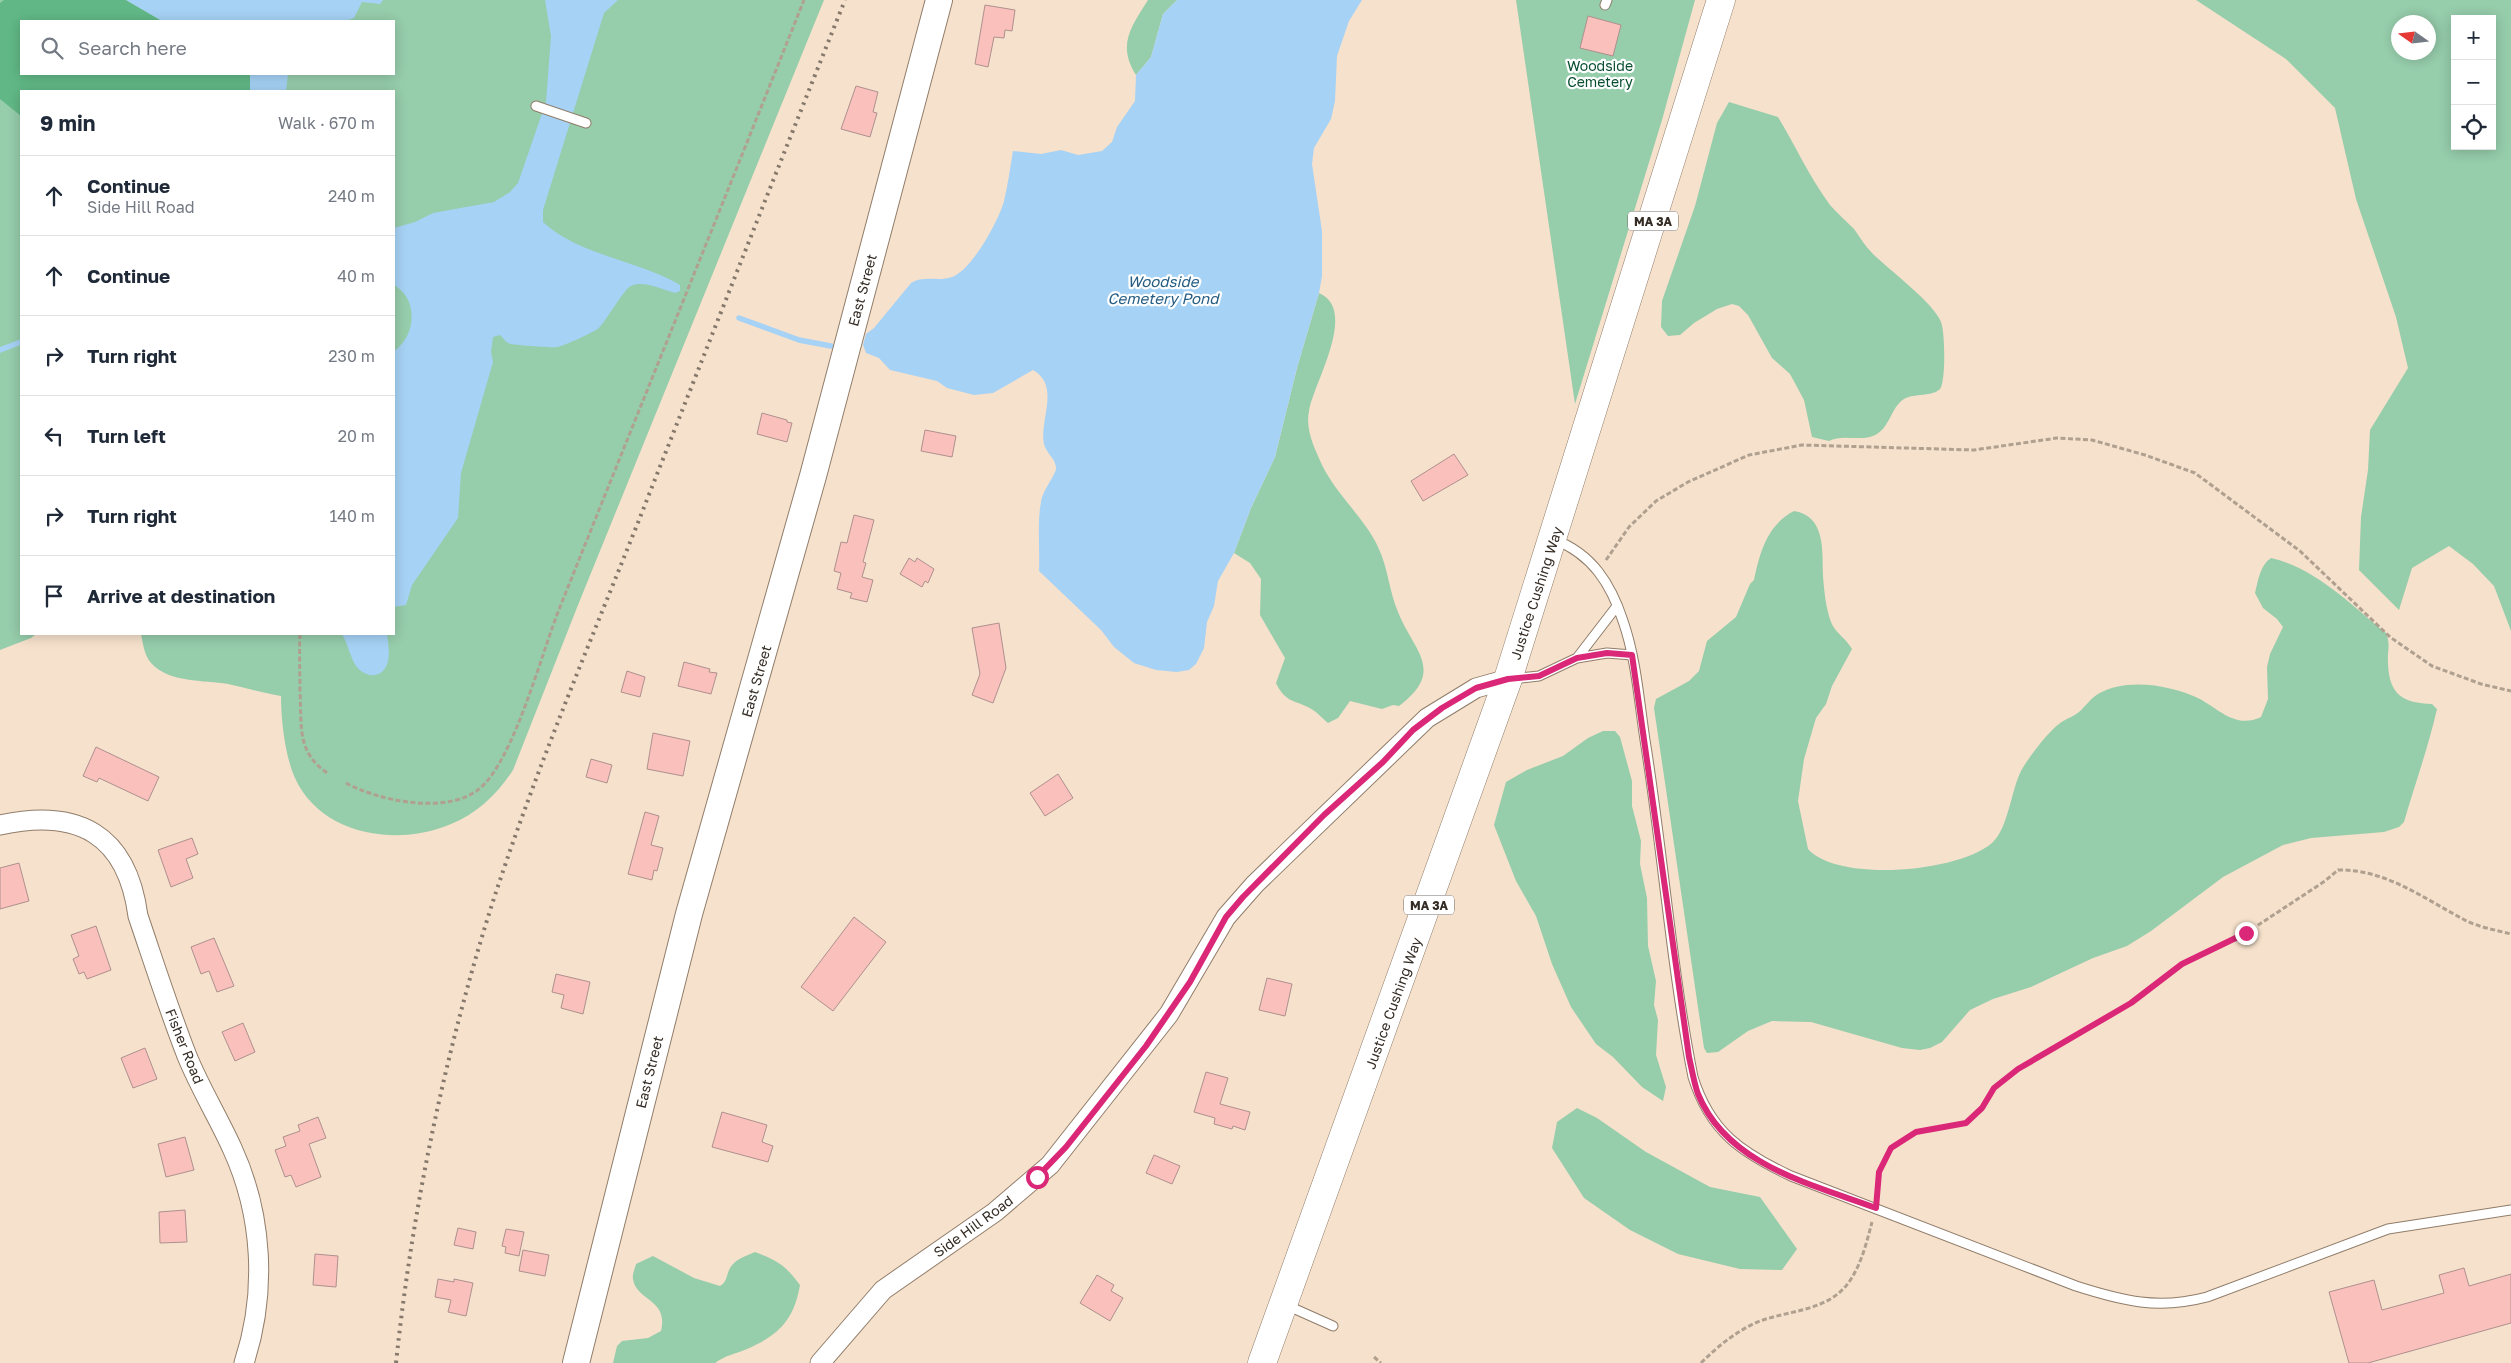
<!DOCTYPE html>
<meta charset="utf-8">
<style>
:root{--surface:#fff;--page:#f6f6f7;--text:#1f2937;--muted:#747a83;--line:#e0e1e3}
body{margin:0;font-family:"Golos Text",sans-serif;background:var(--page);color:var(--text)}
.controls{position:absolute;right:15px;top:15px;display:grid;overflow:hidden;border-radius:0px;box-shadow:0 2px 12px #0003}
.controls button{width:45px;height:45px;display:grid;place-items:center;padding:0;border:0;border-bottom:1px solid var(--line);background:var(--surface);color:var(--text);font:25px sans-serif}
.compass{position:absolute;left:2391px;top:15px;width:45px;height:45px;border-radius:50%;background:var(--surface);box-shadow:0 2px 12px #0003;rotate:284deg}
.stop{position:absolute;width:15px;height:15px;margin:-11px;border:4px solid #db2777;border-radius:50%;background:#fff}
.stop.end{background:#db2777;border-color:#fff;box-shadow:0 1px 5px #0008}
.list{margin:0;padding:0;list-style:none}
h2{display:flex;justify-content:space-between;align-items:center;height:65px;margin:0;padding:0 20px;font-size:21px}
h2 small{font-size:16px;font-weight:400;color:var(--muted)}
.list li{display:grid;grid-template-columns:32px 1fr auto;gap:15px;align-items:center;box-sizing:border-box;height:80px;padding:0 20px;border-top:1px solid var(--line)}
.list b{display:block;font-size:19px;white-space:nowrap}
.list p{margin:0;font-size:16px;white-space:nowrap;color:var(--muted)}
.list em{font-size:16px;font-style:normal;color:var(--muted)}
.icon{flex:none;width:28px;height:28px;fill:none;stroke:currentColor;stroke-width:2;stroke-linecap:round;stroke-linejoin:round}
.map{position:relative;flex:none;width:2511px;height:1363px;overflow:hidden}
.search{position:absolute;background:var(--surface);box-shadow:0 2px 12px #0003;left:20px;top:20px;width:375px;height:55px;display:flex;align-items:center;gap:12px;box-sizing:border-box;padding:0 18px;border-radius:0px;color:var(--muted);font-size:19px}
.panel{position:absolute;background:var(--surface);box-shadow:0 2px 12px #0003;left:20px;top:90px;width:375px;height:545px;border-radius:0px}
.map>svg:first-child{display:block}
</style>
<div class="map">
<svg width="2511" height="1363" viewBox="0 0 2511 1363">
<rect width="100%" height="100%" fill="#f6e1cc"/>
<path fill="#96cdab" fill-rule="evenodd" d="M0 0H824L578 605 513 770C498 793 477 814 451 824 399 847 321 836 295 778 285 756 281 720 281 696 263 693 246 688 228 684 204 680 169 683 151 663 144 655 143 643 141 634H394V91H21V634H36L31 638 0 650ZM21 21H394V74H21Z
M1148 0H1177L1163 14 1151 57 1136 75C1117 45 1131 27 1148 0Z
M1516 0H1695L1662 120 1575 404Z
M2196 0H2511V631L2494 586 2473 564 2449 546 2412 568 2399 610 2359 570 2361 517 2368 470 2370 430 2408 368 2396 317 2356 199 2335 108 2286 59ZM2455 19H2492V146H2455ZM2398 22H2428V52H2398Z
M1729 102 1778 117C1795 145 1810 178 1830 205 1837 213 1846 221 1854 229 1860 237 1865 246 1872 253 1888 269 1934 303 1941 322 1945 331 1946 381 1940 389 1932 397 1914 393 1904 399 1892 406 1890 426 1877 434 1863 443 1843 433 1829 441L1812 437 1804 400 1790 374 1772 358 1748 315 1739 306 1732 304 1717 309 1694 323 1680 335 1668 336 1661 327 1662 301 1695 206 1717 123Z
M1319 293C1359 310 1313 384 1309 411 1305 430 1315 449 1322 465 1336 494 1366 520 1378 547 1388 567 1389 591 1398 612 1414 652 1446 670 1399 706L1393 705 1382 709 1350 701 1338 718 1328 723C1323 719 1318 713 1313 710 1295 699 1286 704 1276 683L1285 658 1260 615 1261 579 1250 563 1234 553 1251 508 1275 457 1297 368Z
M1794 511C1826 516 1822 551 1823 576 1824 590 1826 609 1831 622 1835 633 1846 638 1852 649L1832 686 1826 704 1816 718 1804 759 1798 801 1808 849C1839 883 1959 872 1992 843 2008 829 2011 791 2021 771 2028 758 2048 732 2059 724 2065 719 2073 717 2079 712 2086 706 2090 699 2098 694 2126 677 2172 685 2200 699 2220 710 2236 729 2261 717L2268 699 2267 667 2270 654 2283 627 2277 619 2263 608 2255 593C2258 581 2260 565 2271 558 2316 568 2351 605 2386 633 2391 645 2387 651 2388 663 2389 695 2403 703 2432 704L2437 709C2428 748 2415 784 2404 822L2399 827 2384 832 2311 838 2283 845 2223 877 2151 931 2127 946 2093 958 2031 987 1993 999 1970 1010 1942 1042 1930 1048 1920 1050 1902 1048 1811 1022 1772 1021 1748 1031 1718 1052 1707 1053 1704 1048 1654 708 1656 699 1689 681 1699 671 1707 641 1736 617 1750 584 1754 580C1760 552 1767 525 1794 511Z
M1603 731H1615L1620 737 1632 781V806L1641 841 1640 864 1647 898 1648 946 1656 981 1654 1005 1658 1020 1656 1055 1666 1087 1663 1101 1642 1087 1613 1057 1596 1044 1571 1007 1552 964 1536 916 1516 881 1494 825 1506 782 1527 770 1563 756 1588 738Z
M1577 1108 1597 1118 1646 1152 1710 1187 1760 1197 1797 1249 1782 1270 1740 1269 1678 1254 1630 1230 1584 1198 1552 1148 1557 1122Z
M755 1252C778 1261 785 1265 800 1285 794 1320 779 1335 747 1349 735 1354 726 1355 715 1363H613L617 1346 622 1341 648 1338 661 1331C669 1299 636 1301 633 1279 632 1275 635 1268 636 1264L653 1256 694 1278 720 1286C727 1282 726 1276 730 1268 735 1259 746 1256 755 1252Z"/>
<path fill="#61b886" d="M4 0H126L162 21H21V74H250V91H21V116L0 99V3Z"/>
<path fill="#a6d2f5" d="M126 0H383L380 4 362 2 354 18 345 21H162Z
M545 0H618L604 13 543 210V222C579 256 639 260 680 285V291L675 293C662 290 644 280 631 286 625 288 607 319 599 328 594 332 564 346 557 347 553 348 510 345 508 343 505 341 502 337 500 335L493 337 491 352 493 362 461 473 458 518 412 585 406 605 394 607V351C416 336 419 299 394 285V228L415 222 433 213 494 202 510 192 518 183 546 102 551 36Z
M1177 0H1362L1349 21 1337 56 1335 101 1331 119 1314 148 1312 164 1322 231V276L1319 293 1297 368 1275 457 1251 508 1234 553 1218 581 1214 606 1207 622 1204 648 1196 664 1189 670 1177 672 1156 670 1134 663 1114 647 1101 630 1039 571C1040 548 1037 524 1041 502 1043 489 1056 475 1056 468 1056 459 1046 453 1044 444 1039 420 1061 386 1033 370L993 393 974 395 947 388 937 381 890 370 879 358 866 353 863 345 866 334 874 328 911 283C924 275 938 282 952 277 972 270 999 220 1004 201 1008 185 1010 168 1013 151L1041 154 1061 150 1078 155 1102 151 1112 142 1117 127 1135 101 1136 75 1151 57 1163 14Z
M250 74H288L286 91H250Z
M342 634H387C388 642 390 653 388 661 384 679 366 679 356 666 350 657 348 644 342 634Z"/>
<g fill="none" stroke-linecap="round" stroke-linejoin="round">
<path stroke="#a6d2f5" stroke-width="5.5" d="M739 318 799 340 831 346
M0 350 21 342"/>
</g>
<path fill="#fac0bb" stroke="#ae908e" d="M985 5 1015 10 1012 31 1005 30 1004 38 994 37 988 67 975 64Z
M1588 16 1621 25 1613 56 1580 48Z
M856 86 878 92 873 112 877 113 870 137 841 129Z
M762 413 787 420V422L792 423 787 442 757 434Z
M925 430 956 436 952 457 921 451Z
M1454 454 1468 475 1423 501 1411 481Z
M854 515 874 520 863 562 866 563 862 577 873 580 867 602 850 598 852 593 837 589 841 573 834 571 841 542 847 543Z
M909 558 915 562 917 558 934 569 928 583 925 581 922 587 900 574Z
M999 623 1006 668 993 703 972 695 980 674 972 628Z
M684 662 710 669 709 672 717 673 711 694 678 686Z
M627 671 645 677 640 697 621 692Z
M653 733 690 741 683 776 647 769Z
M96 747 159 777 148 801 99 778 97 782 83 776Z
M591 759 612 765 607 783 586 777Z
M1058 774 1073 798 1045 816 1030 793Z
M645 812 659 816 651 845 663 848 657 871 654 870 652 880 628 874Z
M192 838 198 854 186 859 193 878 171 887 158 850Z
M19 863 29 901 0 909V868Z
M854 917 886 942 833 1011 801 987Z
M96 926 111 970 87 979 84 972 79 974 73 959 79 956 71 935Z
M214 938 234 986 217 992 209 971 201 974 191 947Z
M556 974 590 982 583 1014 561 1008 564 995 552 992Z
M1267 978 1292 984 1285 1016 1259 1010Z
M243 1023 255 1052 235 1061 222 1032Z
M145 1048 157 1079 133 1088 121 1058Z
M1206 1072 1228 1078 1220 1104 1250 1112 1245 1130 1233 1126 1232 1129 1214 1124 1215 1118 1194 1112Z
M722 1112 767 1125 762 1142 773 1146 768 1162 712 1147Z
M318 1117 326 1138 309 1144 321 1177 296 1187 291 1175 285 1177 275 1150 286 1146 283 1137 300 1131 298 1125Z
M185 1137 194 1170 166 1177 158 1144Z
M1154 1155 1180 1166 1172 1184 1146 1173Z
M185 1210 187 1242 160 1243 159 1212Z
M458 1228 476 1232 473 1249 454 1245Z
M506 1229 524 1232 519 1256 505 1253 506 1247 502 1246Z
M523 1250 549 1255 545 1276 519 1271Z
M315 1254 338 1256 336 1287 313 1285Z
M2464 1268 2469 1286 2511 1274V1323L2368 1363H2349L2329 1292 2374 1280 2382 1310 2444 1293 2439 1275Z
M1097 1275 1114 1285 1111 1291 1123 1298 1110 1321 1080 1303Z
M438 1279 454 1282V1279L473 1283 466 1316 448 1312 451 1300 435 1297Z"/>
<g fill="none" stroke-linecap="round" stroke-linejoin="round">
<defs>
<path id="lane" d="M1605 5 1607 0
M536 106 586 123
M1555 540C1592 554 1611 584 1623 621 1636 658 1639 700 1645 740 1663 852 1671 966 1693 1077 1710 1132 1742 1153 1791 1176L2076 1286C2123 1301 2158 1310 2207 1297L2388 1229 2511 1210
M1577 658 1617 606
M1511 679 1539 676 1577 658 1607 653 1632 655
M1286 1305 1333 1326"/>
<path id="street" d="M0 825C78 808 127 834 138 916 154 963 169 1010 187 1056 200 1088 218 1117 232 1148 263 1215 267 1293 244 1363
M820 1363 883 1290 995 1212 1050 1165 1169 1014 1226 917 1255 884 1427 718 1476 688 1508 679"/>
<path id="secondary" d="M576 1363 689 914 813 476 939 0"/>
<path id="primary" d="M1262 1363 1508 679 1721 0"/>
</defs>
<use href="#lane" stroke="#907d6a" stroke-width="11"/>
<use href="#street" stroke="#907d6a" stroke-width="21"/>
<use href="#secondary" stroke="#907d6a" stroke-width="28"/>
<use href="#primary" stroke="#907d6a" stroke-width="29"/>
<path stroke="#b0a090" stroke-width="3" stroke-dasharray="5 2.5" stroke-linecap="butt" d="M1606 560 1629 527 1656 501 1688 482 1749 455 1802 445 1974 450 2057 438 2092 440 2145 455 2195 473 2300 551 2390 637 2432 666 2481 684 2511 691
M300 634C299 653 300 672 300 692 302 726 296 753 329 774
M346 783C379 801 447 815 479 789 514 761 542 651 560 607 641 405 723 203 804 0
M1877 1196 1879 1172 1891 1148 1916 1132 1966 1123 1982 1108 1994 1088 2018 1069 2131 1003 2182 964 2246 933 2325 881 2338 870C2385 869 2423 898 2463 919 2477 927 2496 930 2511 934
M1374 1357 1381 1363
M1701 1363C1717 1347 1733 1334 1753 1324 1785 1309 1829 1314 1851 1279 1862 1262 1867 1241 1872 1222"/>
<use href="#lane" stroke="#fff" stroke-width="9"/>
<use href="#street" stroke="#fff" stroke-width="19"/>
<use href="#secondary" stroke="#fff" stroke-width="26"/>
<use href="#primary" stroke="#fff" stroke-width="28"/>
<path stroke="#85786a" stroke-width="4" stroke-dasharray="2.5 5" stroke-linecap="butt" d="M396 1363C412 1212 443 1063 488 917 530 784 585 655 637 525 706 350 775 175 845 0"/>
</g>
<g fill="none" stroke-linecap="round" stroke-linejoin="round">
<path stroke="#db2777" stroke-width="6" d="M1037 1177 1066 1147 1146 1046 1190 982 1226 917 1243 897 1324 815 1383 762 1413 730 1442 708 1476 688 1508 679 1539 676 1577 658 1607 653 1632 655 1689 1057C1692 1070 1694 1083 1698 1094 1727 1165 1811 1184 1876 1208L1879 1172 1891 1148 1916 1132 1966 1123 1982 1108 1994 1088 2018 1069 2131 1003 2182 964 2246 933"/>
</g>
<g text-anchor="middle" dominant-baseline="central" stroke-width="4.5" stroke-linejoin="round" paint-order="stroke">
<g fill="#fff" stroke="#726c66" stroke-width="1">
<rect x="1628" y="211.5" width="50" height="19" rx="4"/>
<rect x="1404" y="895.5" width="50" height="19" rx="4"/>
</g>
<g font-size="12" font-weight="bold" fill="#352d25">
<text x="1653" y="221">MA 3A</text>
<text x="1429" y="905">MA 3A</text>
</g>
<g font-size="14" fill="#084e2e" stroke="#fff">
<text x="1600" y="65">Woodside<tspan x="1600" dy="16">Cemetery</tspan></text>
</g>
<g font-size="14" fill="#352d25" stroke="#fff">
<text transform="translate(862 290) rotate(-75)">East Street</text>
<text transform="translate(1536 593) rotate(-72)">Justice Cushing Way</text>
<text transform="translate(756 681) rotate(-74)">East Street</text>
<text transform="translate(1393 1003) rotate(-70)">Justice Cushing Way</text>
<text transform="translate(185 1046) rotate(68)">Fisher Road</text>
<text transform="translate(649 1072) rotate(-76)">East Street</text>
<text transform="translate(973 1226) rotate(-36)">Side Hill Road</text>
</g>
<g font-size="15" font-style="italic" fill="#265d83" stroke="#fff">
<text x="1163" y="281">Woodside<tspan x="1163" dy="17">Cemetery Pond</tspan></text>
</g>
</g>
</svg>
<div class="controls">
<button>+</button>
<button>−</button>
<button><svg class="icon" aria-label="locate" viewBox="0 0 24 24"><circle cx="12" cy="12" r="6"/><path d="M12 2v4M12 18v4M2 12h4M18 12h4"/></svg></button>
</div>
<svg class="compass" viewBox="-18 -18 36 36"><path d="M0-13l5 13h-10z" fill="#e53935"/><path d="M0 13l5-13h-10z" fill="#747a83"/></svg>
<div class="stop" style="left:1037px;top:1177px"></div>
<div class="stop end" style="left:2246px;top:933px"></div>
<div class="search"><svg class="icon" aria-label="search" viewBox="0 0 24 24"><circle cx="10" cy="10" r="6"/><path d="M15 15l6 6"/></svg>Search here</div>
<section class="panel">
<h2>9 min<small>Walk · 670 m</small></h2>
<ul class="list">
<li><svg class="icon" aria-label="ahead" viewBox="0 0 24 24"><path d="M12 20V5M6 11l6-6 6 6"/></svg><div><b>Continue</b><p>Side Hill Road</p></div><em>240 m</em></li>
<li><svg class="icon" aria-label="ahead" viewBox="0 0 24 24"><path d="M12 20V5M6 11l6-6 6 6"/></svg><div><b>Continue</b></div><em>40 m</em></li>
<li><svg class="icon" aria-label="right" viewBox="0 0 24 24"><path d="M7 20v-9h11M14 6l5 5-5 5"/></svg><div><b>Turn right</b></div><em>230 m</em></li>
<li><svg class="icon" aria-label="left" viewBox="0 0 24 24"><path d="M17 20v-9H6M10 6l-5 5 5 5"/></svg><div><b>Turn left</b></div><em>20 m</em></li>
<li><svg class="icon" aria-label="right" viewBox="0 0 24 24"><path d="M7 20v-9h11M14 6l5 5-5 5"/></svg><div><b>Turn right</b></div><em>140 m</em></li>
<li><svg class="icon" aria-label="arrive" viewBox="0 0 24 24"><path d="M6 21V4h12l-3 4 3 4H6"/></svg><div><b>Arrive at destination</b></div></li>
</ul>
</section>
</div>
